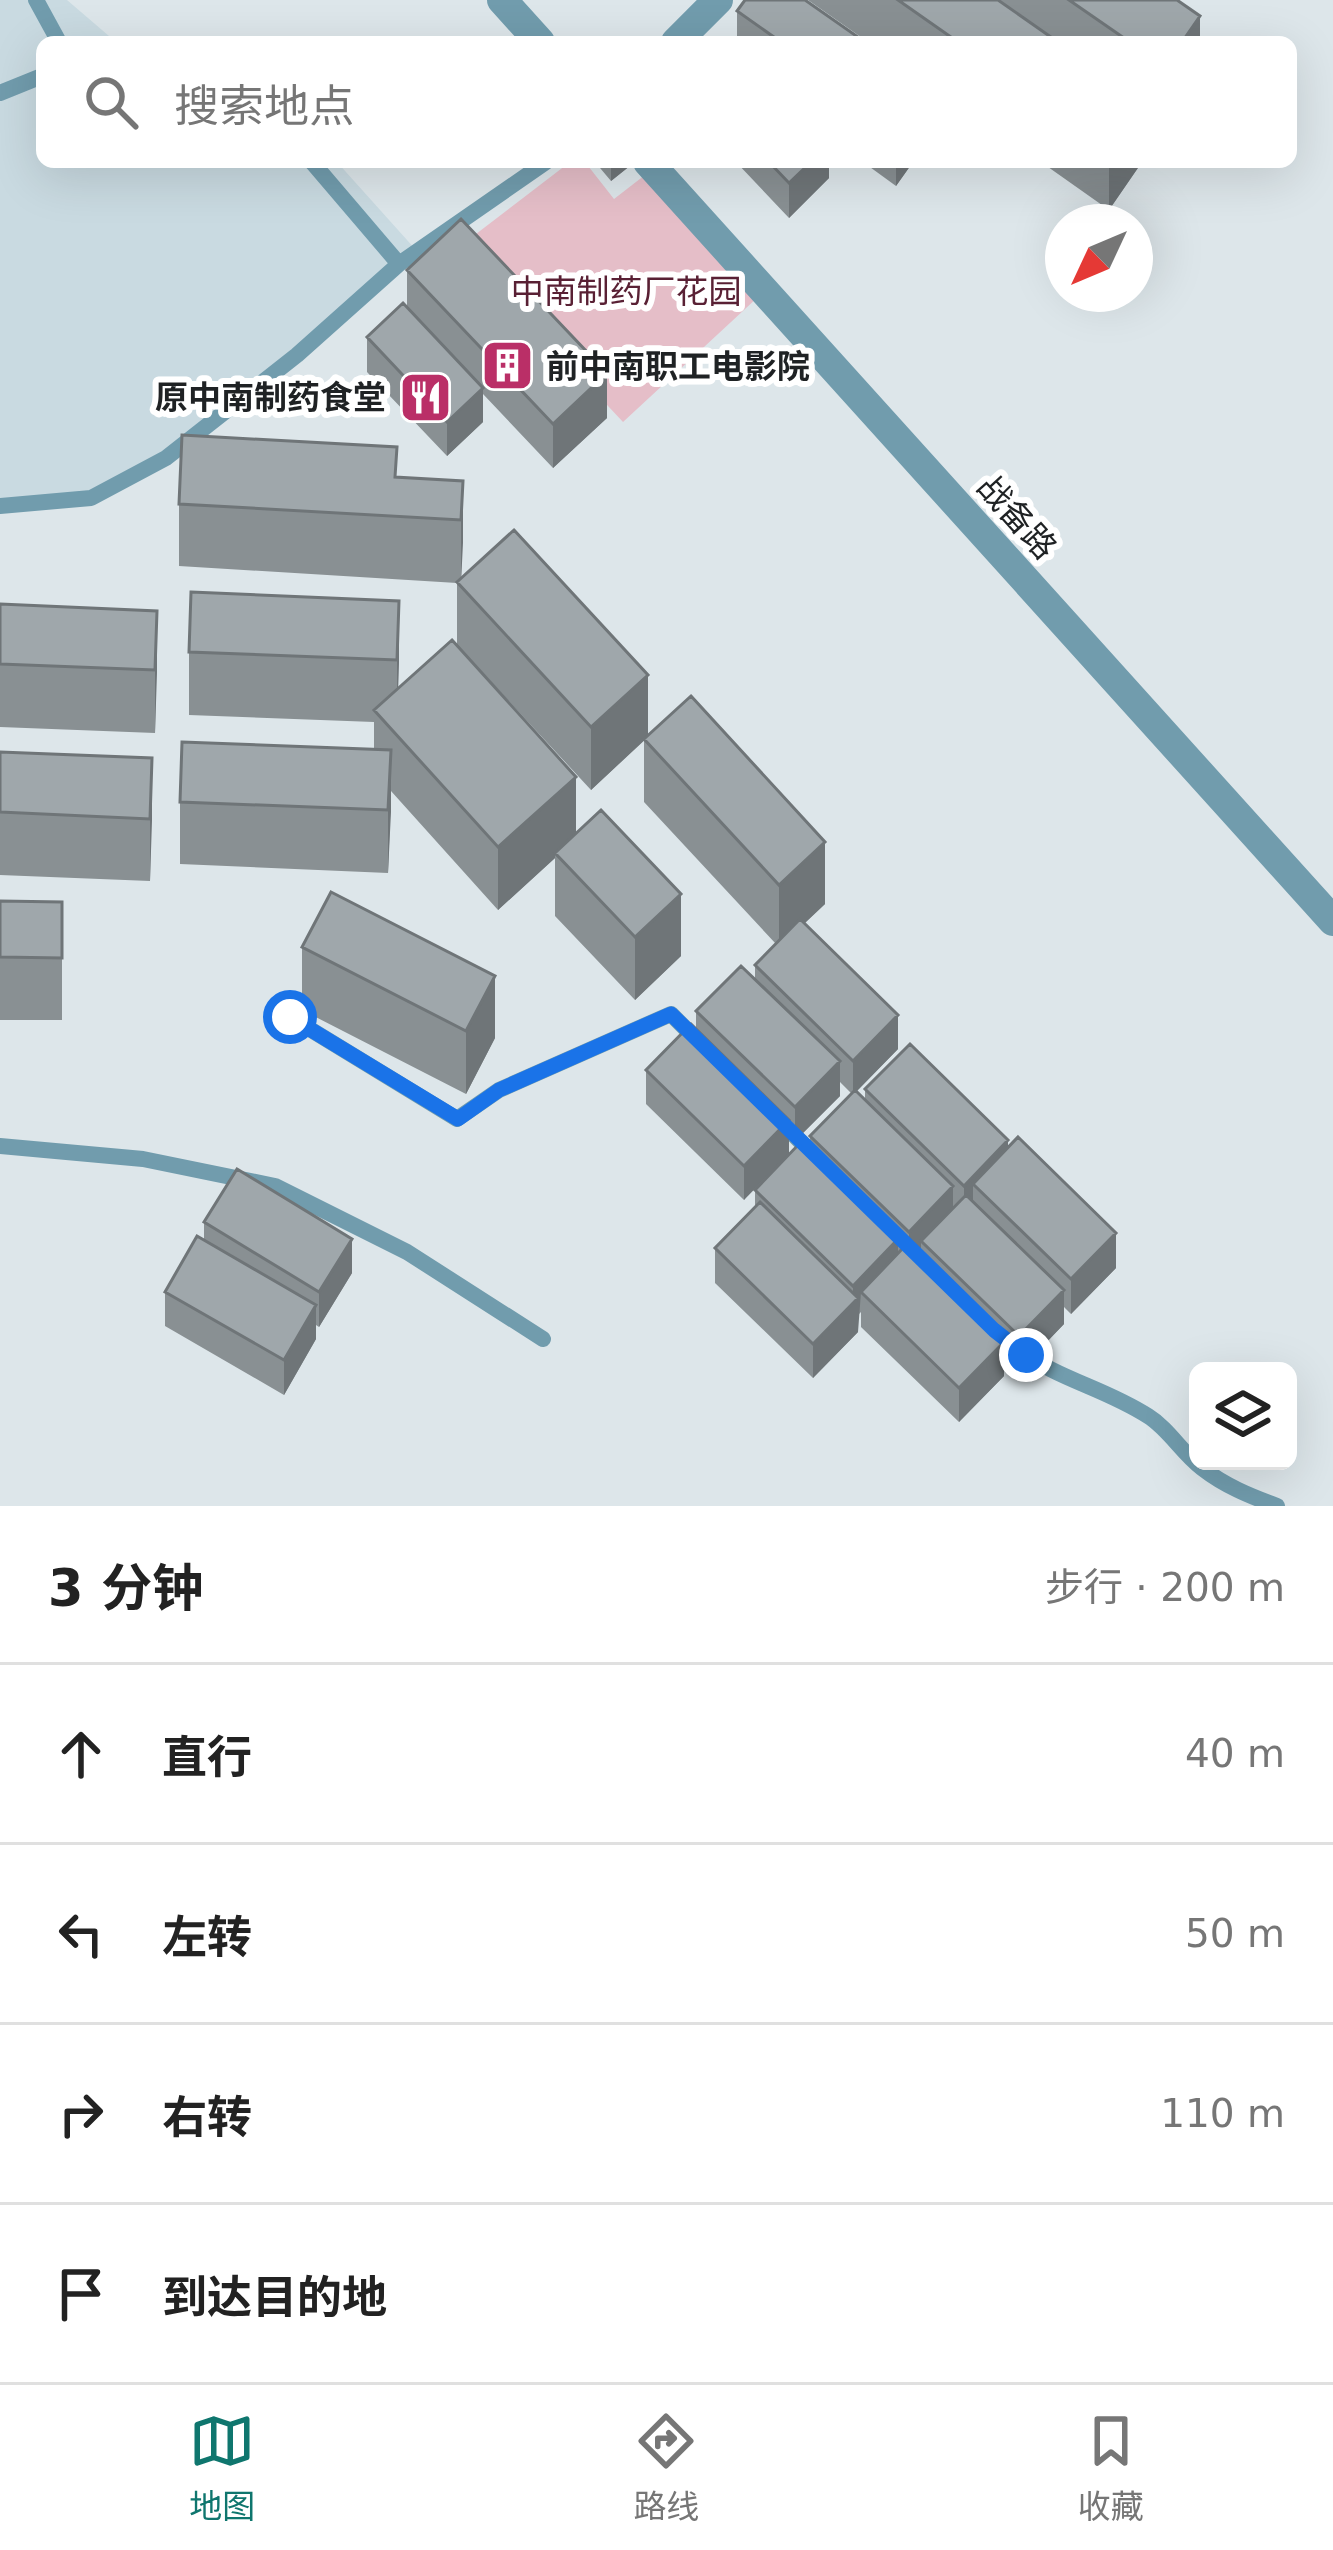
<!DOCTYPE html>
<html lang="zh">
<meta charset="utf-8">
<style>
:root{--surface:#fff;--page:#f2f2f2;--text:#222;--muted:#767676;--line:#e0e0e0;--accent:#0f766e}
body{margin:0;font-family:"DejaVu Sans","Noto Sans SC",sans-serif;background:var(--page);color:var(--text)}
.controls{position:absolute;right:36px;bottom:36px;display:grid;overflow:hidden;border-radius:18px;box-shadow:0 12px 48px #0002}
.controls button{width:108px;height:108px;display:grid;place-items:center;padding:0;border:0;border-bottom:3px solid var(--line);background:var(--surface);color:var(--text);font:60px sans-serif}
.compass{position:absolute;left:1045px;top:204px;width:108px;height:108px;border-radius:50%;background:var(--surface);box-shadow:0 12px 48px #0002;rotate:226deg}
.stop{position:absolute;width:36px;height:36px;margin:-27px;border:9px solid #1a73e8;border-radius:50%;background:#fff}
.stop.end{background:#1a73e8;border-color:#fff;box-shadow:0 3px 12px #0008}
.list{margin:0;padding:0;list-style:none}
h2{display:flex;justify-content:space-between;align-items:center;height:156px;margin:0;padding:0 48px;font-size:51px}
h2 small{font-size:39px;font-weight:400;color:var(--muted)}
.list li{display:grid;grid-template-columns:78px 1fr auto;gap:36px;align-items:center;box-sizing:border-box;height:180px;padding:0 48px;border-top:3px solid var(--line)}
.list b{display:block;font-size:45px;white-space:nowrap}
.list em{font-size:39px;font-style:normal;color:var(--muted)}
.icon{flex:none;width:66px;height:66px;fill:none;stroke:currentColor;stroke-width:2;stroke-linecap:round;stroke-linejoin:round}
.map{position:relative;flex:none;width:1333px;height:1506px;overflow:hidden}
.search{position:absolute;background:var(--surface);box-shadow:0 12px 48px #0002;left:36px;right:36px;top:36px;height:132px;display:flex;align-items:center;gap:30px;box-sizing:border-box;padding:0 42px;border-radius:18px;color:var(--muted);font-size:45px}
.sheet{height:876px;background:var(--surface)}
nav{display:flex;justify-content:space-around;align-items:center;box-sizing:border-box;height:168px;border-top:3px solid var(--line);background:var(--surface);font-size:33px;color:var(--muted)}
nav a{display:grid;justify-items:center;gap:6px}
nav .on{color:var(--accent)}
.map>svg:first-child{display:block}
</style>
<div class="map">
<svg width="1333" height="1506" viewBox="0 0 1333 1506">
<rect width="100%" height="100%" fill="#dde6ea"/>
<path fill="#c9dae1" d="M0 0H67L116 42H42V162H337L416 250 166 458 91 498 0 506Z"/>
<path fill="#e5bec8" d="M570 162H585L614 199 645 175 758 297 623 422 459 247Z"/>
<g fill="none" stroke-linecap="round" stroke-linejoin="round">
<path stroke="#719cad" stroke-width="16" d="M36 0 59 42
M0 93 42 76
M312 162 399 264
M0 506 91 498 166 458 297 355 399 264 546 162
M290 1017 457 1119 499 1090 671 1014 699 1042
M782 1123 823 1164
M0 1146 143 1159 275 1186 407 1252 543 1339
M1015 1347C1058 1380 1103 1387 1148 1416 1169 1429 1182 1453 1202 1468 1225 1486 1250 1496 1277 1506"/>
<path stroke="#719cad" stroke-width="30" d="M676 42 718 0"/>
<path stroke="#719cad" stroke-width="30" d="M502 0 540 42
M648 162 1333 921"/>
</g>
<path fill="#899093" d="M808 0H1177L1200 42H868Z
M737 11 865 42H737Z
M595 162H631V165L611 181Z
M736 162H829V178L789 218Z
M863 162H913L896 186Z
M1041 162H1142L1109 210Z
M407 270 607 418 553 468 483 394V422L447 456 367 372V337L407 308Z
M397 477 463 481 461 579 648 736 825 904 804 924 898 1049 856 1092 865 1100V1089L1008 1147 1116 1268 1071 1314 1064 1307V1324L1019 1371 1004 1355V1376L959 1422 861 1327V1312L858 1315V1332L813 1378 715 1283V1248L755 1207V1190L810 1154V1136L852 1094 840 1082V1096L795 1141 789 1136 744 1200 646 1104V1070L696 1029V1011L755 979V965L776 944 644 802V740L591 790 457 645V583L179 566V504Z
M399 601 398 688 576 834 681 956 635 1000 555 916V858L498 910 391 791 388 873 180 864V802L374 749V722L189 715V652Z
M0 604 157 611 155 733 0 727Z
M0 752 152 758 150 881 0 875Z
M0 901 62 902V1020H0Z
M302 947 495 1038 466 1094 302 1010Z
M204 1222 352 1273 319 1327 316 1325V1339L284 1395 165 1326V1292L204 1240Z"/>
<path fill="#6f7578" d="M1200 16V42H1182Z
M611 162H631V165L611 181Z
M811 162H829V178L789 218V183Z
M896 162H913L896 186Z
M1109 162H1142L1109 210Z
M607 373V418L553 468V424Z
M483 388V422L447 456V422Z
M463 481V543L461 583V520Z
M399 601V663L397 723V660Z
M157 611V673L155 733V670Z
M648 675V737L591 790V727Z
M391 750V812L388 873V810Z
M152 758V821L150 881V819Z
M576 777V839L555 853V858L498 910V847Z
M825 842V904L779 947V885Z
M681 894V956L635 1000V937Z
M495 976V1038L466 1094V1031Z
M898 1015V1049L853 1095V1061Z
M840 1061V1096L795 1141V1107Z
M789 1120V1154L744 1200V1166Z
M1008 1140V1174L973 1184V1211L964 1220V1186Z
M953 1186V1220L921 1241V1253L909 1266V1232Z
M1116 1233V1268L1071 1314V1279Z
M352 1239V1273L319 1327V1292Z
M898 1239V1274L861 1292 858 1332 813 1378V1344L853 1303V1286Z
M1064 1290V1324L1019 1371V1336Z
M316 1305V1339L284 1395V1360Z
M1004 1342V1376L959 1422V1388Z"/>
<path fill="#9fa7ab" stroke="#6f7578" stroke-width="3" d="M745 0H805L865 42H781L737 11Z
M898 0H998L1058 42H958Z
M1069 0H1177L1200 16 1182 42H1122L1124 38Z
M769 162H811L789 183Z
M461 219 607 373 553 424 407 270Z
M403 303 483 388 447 422 367 337Z
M182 435 397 447 395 477 463 481 461 520 179 504Z
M514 530 648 675 591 727 457 582Z
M191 592 399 601 397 660 189 652Z
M0 604 157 611 155 670 0 664Z
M452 640 576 777 498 847 374 710Z
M691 696 825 842 779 885 644 739Z
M182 742 391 750 388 810 180 802Z
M0 752 152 758 150 819 0 812Z
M601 810 681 894 635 937 555 853Z
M331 892 495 976 466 1031 302 947Z
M0 901 62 902V958L0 957Z
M800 919 898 1015 853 1061 755 965Z
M741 966 840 1061 795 1107 696 1011Z
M691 1024 789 1120 744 1166 646 1070Z
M910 1044 1008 1140 964 1186 865 1089Z
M855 1090 953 1186 909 1232 810 1136Z
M1018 1137 1116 1233 1071 1279 973 1184Z
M799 1144 898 1239 853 1286 755 1190Z
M237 1169 352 1239 319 1292 204 1222Z
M966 1195 1064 1290 1019 1336 921 1241Z
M760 1202 858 1298 813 1344 715 1248Z
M197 1236 316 1305 284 1360 165 1292Z
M905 1246 1004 1342 959 1388 861 1292Z"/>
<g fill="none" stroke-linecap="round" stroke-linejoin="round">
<path stroke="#1a73e8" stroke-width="15" d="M290 1017 458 1119 499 1090 671 1014 994 1330 1026 1355"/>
</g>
<defs>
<symbol id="building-square" viewBox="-11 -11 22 22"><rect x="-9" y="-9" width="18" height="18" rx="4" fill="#ba2f67" stroke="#fff"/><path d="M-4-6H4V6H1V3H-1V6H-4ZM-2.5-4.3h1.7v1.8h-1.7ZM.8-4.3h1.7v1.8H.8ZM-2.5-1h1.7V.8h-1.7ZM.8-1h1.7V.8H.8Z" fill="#fff"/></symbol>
<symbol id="restaurant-square" viewBox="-11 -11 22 22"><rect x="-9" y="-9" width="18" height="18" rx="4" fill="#ba2f67" stroke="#fff"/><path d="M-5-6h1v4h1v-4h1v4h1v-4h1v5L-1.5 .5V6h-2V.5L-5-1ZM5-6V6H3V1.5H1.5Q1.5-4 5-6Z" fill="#fff"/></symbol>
</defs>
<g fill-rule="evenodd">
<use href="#building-square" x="478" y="336" width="59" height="59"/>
<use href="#restaurant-square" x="396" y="368" width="59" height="59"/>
</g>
<g text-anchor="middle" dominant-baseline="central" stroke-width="12" stroke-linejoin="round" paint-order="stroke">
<g font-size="33" fill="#592034" stroke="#fff">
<text x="626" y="291">中南制药厂花园</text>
</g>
<g font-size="33" font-weight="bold" fill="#1f2224" stroke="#fff" text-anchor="start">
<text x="546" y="366">前中南职工电影院</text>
<text x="386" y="397" text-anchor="end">原中南制药食堂</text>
</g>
<g font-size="33" fill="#1f2224" stroke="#fff">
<text transform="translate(1017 517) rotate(48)">战备路</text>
</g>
</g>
</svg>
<div class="controls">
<button><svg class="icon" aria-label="layers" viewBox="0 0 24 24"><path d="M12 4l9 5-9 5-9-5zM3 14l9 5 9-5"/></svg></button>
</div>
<svg class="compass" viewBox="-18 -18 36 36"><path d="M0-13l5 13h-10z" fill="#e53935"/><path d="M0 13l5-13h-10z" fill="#767676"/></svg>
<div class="stop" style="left:290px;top:1017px"></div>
<div class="stop end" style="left:1026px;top:1355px"></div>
<div class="search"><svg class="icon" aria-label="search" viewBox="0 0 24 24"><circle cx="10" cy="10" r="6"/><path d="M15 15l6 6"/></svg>搜索地点</div>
</div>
<section class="sheet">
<h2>3 分钟<small>步行 · 200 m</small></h2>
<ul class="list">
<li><svg class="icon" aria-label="ahead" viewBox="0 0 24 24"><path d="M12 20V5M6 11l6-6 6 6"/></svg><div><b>直行</b></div><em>40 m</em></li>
<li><svg class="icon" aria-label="left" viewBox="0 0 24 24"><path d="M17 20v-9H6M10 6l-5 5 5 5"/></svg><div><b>左转</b></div><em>50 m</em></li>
<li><svg class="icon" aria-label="right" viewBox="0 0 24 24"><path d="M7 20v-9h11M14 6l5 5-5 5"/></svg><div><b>右转</b></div><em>110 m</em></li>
<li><svg class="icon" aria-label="arrive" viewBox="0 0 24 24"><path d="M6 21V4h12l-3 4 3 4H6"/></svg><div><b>到达目的地</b></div></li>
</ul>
</section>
<nav>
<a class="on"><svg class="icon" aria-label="map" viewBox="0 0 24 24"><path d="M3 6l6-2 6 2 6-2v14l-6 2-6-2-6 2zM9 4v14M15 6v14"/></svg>地图</a>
<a><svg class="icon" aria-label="directions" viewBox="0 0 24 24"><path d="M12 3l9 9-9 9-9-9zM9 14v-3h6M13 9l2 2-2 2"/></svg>路线</a>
<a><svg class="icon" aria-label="saved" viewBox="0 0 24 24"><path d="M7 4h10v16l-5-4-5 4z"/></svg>收藏</a>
</nav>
